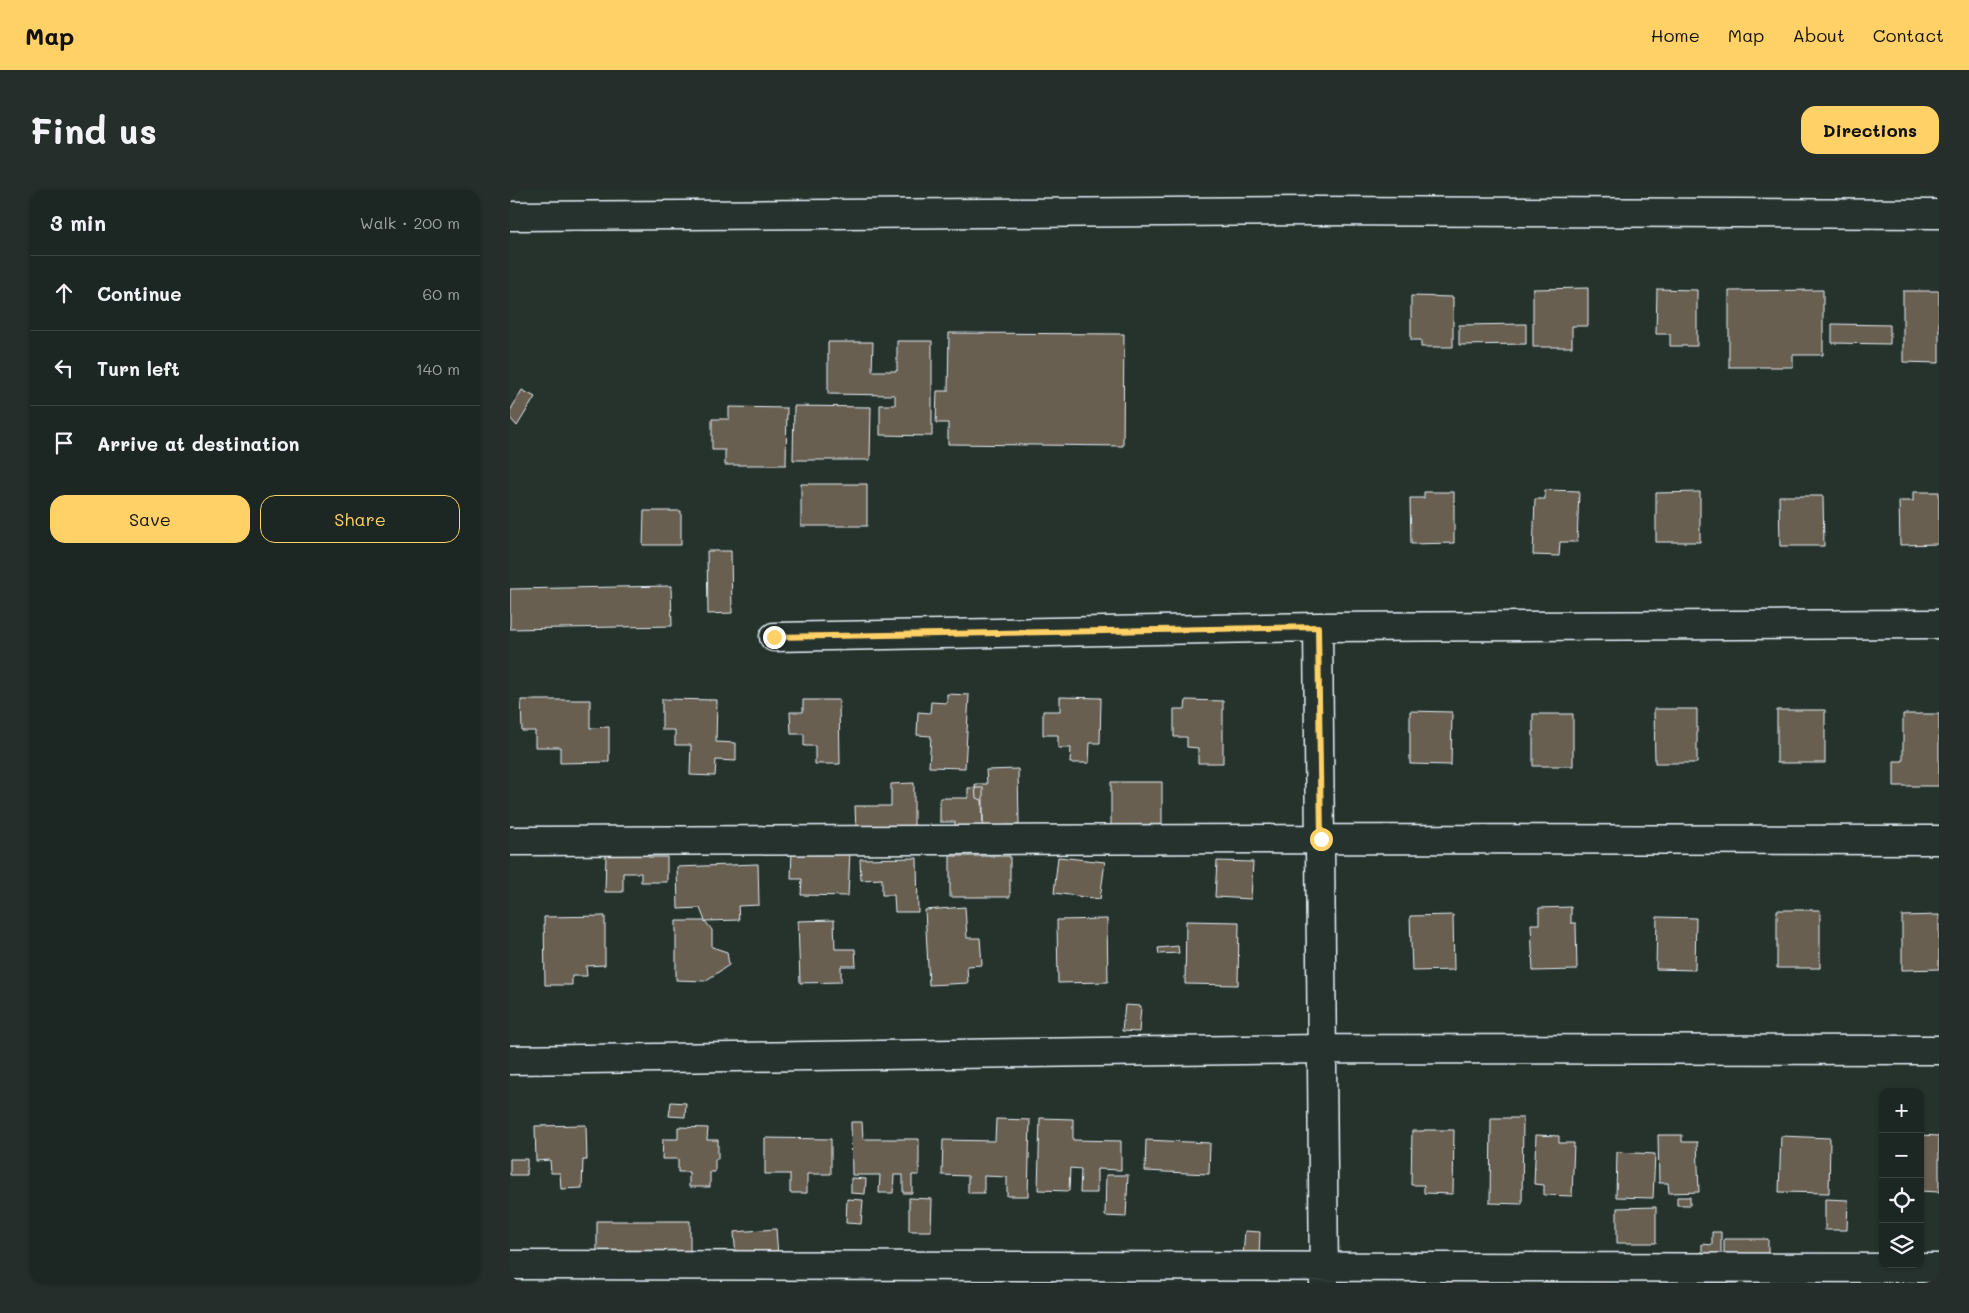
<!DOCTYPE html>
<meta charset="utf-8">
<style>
:root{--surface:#1c2622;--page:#252e2a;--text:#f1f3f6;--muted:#a0a5a5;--line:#3a4340;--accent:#ffd166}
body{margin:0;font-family:Mali,sans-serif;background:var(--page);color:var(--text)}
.controls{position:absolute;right:15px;bottom:15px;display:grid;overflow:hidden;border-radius:10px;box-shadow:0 1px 4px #0004}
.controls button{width:45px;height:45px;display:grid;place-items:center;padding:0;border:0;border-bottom:1px solid var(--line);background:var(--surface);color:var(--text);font:25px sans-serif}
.stop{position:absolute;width:15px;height:15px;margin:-11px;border:4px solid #ffd166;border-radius:50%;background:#fff}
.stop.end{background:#ffd166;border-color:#fff;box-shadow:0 1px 5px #0008}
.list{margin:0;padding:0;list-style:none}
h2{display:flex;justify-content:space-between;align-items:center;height:65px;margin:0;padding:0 20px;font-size:21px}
h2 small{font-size:16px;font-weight:400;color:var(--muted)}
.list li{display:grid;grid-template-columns:32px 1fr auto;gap:15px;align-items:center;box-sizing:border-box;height:75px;padding:0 20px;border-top:1px solid var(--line)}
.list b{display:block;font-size:19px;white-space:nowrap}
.list em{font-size:16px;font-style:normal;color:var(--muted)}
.actions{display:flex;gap:10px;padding:15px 20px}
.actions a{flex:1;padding:11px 0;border:1px solid var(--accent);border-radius:15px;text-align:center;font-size:18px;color:var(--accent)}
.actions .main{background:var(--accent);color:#111}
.icon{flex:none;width:28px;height:28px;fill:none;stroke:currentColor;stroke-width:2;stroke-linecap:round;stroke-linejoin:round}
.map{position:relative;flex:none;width:1429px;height:1093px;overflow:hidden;border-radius:15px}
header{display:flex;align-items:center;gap:30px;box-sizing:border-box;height:70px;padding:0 25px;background:var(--accent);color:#111}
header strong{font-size:24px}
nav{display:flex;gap:28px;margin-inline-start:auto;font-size:18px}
.intro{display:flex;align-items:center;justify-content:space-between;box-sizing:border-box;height:120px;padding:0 30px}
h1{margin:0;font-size:35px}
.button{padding:12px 22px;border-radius:15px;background:var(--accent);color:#111;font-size:18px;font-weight:700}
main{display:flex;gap:30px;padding:0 30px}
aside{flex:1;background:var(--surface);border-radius:15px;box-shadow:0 1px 4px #0004}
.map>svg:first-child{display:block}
</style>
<header>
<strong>Map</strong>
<nav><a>Home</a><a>Map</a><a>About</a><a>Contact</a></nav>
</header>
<div class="intro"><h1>Find us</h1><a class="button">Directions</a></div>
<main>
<aside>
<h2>3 min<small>Walk · 200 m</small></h2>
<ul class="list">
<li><svg class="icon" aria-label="ahead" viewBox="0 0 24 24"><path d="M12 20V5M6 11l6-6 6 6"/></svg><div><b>Continue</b></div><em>60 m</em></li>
<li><svg class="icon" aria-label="left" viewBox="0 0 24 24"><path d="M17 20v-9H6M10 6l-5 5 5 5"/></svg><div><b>Turn left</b></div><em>140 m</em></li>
<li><svg class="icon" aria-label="arrive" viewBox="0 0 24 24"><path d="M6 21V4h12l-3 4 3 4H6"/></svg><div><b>Arrive at destination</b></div></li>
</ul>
<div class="actions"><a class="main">Save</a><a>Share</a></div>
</aside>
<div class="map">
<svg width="1429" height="1093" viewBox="0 0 1429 1093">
<rect width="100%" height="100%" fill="#26332d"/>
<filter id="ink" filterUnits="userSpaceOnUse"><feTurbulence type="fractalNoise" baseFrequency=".02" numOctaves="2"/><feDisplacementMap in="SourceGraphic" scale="10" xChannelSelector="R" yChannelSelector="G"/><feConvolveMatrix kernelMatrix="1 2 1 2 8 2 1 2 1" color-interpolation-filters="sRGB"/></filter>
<g filter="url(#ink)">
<path fill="#685f51" stroke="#e8f1f8" d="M1078 98V136H1062V157H1023V99Z
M1147 99 1187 100V156H1160V144H1146Z
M1313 100V165H1283V177H1219V101Z
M1393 101H1429V173L1393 172Z
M901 106 943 107V157H911V150H901Z
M1016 134V154L949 155V135Z
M1322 134 1380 135V154L1322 153Z
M439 143 614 144 613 256 438 254V233H426L427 201H438Z
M387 151H422V246L370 245V215H385V205L318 204V152H363L362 181H387Z
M12 200 25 207 7 236 0 228V221Z
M284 216 361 217 360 270H283Z
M219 217 277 218 276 275H215V260H202V229H219Z
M291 294H357V336H291Z
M1035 300 1069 301 1067 352H1050L1049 366 1023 365 1025 309H1035Z
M914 302H944V353L901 354 900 308H914Z
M1190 302V352H1146V303Z
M1403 302H1429V354L1390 355 1389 311H1403Z
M1269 306H1313L1314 356H1270Z
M134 321H171V355H133Z
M197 361H221L222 423 198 424Z
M161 396 162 436 0 439V399Z
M437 504 459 505 455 578 419 577 421 546 407 545 408 522 420 523 421 512 437 513Z
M550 507 591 508 590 553H580L579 573H560L561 558H548V545H533V521H550Z
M152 509 207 510 206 552 226 553V571L206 570 205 586 180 585 181 555H165V540H152Z
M11 510H80V538L99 537V572L50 573V557H25V541H12Z
M293 510H329L330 574H305V556H294V544H281L280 522H293Z
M676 510 713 511V573H688V558L677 557V547H664V519H675Z
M1144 519H1187V573H1145Z
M1267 520H1315V573H1267Z
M900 521 942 522 941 575 900 574Z
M1023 524H1063V576H1023Z
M1393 524H1429V596H1384V571H1393Z
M508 579 509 635 473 636 472 610 466 608 465 594H477L476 580Z
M601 592H652V638H601Z
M404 593V641H346L345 616H381V594Z
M458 598H473V640H445V632H430V608H458Z
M109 656H138V667H157V692H131V683H113V702H95L96 665H109Z
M282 660 340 661 338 706 291 705 292 689H281Z
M440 666H500V707H440Z
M548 667 595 672 590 709 544 703Z
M407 668 408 722H385L384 705H372V689L351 690 350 669Z
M707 671 743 672 741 709 705 707Z
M248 674 249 715 228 716 229 730 195 731 190 718 168 719 167 677Z
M455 717 457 748H470L472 775 457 776 458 793 419 795 415 720Z
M1061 717V733H1066L1067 780 1023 781 1021 734H1029V718Z
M1267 720H1310V778H1267Z
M943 725 944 780 902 781 900 726Z
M1429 725V779L1392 780V726Z
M95 726V775L76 776 77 786H62V795H35L34 727Z
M1147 727 1186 728 1185 780 1146 779Z
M597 729 598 792 548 793 547 730Z
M324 730 325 759H345L346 776H331V792L290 793 288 731Z
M166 731H195L202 740V757L217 762 219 775 195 791 166 790Z
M676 731 729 732 728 795 675 794Z
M668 756 669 763 649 764 648 758Z
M615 815 631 816 629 842 612 841Z
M161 912 176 913 175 927 159 926Z
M530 928 563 929V950L611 951V980L587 979V1003H570L571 979 560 978 559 1001 528 1000Z
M981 928H1013L1012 1014 980 1013Z
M486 929 520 930 518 1006H497V987L474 986V1003H458V986L432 985 433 950 485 951Z
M341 932H352L353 949H409V985H402V1003H393V985H384L383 1003H369L370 985H342Z
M76 935 77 970H73L72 998 51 999 50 983H41L40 970 26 971 25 936Z
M168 937 198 938 197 950H208V969H205V982H200V997H179V982H168V969H152L153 949H168Z
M914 940H944L943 1004 914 1003V995H901L902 941H914Z
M1026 945 1049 946V953H1064L1062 1006 1034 1005V995L1024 994Z
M1148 945H1172V952H1187L1189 1002 1159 1003 1158 993H1149Z
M1410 945 1429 946V1002L1410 1001Z
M1271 946 1320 948 1319 1003 1269 1002Z
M255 948 321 949V984H297V1003H280V984H255Z
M636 950 700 953 699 984 635 981Z
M1107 962 1145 964 1143 1008 1106 1007Z
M0 969H17V985H0Z
M596 985H618L616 1027 595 1026Z
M341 988 356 989 355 1004 341 1003Z
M1167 1007H1180V1015H1167Z
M399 1008 422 1009 421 1041H399Z
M337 1009 353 1010 351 1034 336 1033Z
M1315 1009 1338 1010 1337 1040H1315Z
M1146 1017V1053H1107V1018Z
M87 1031H180V1067H87Z
M266 1039 268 1066 226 1069 224 1042Z
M735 1041 750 1042 749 1067 733 1066Z
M1202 1042H1211V1064L1192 1063V1054L1202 1055Z
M1214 1049H1258V1064H1214Z
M1192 1087 1228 1088V1093H1192Z"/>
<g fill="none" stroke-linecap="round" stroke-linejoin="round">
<defs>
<path id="minor" d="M0 26 807 21 1429 24
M808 437 814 1093
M264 447 808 437 1429 434
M0 651 811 649 1429 650
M0 870 812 859 1429 860
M0 1075 1429 1078"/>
</defs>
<use href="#minor" stroke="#e8f1f8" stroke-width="31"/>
<use href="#minor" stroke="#26332d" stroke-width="28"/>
</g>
</g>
<g fill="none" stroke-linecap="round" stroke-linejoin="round" filter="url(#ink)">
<path stroke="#ffd166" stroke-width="6" d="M264 447 808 437 811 649"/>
</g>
</svg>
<div class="controls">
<button>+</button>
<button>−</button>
<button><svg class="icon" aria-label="locate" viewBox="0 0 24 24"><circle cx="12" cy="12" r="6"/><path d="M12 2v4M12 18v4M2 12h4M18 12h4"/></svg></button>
<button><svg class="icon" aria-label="layers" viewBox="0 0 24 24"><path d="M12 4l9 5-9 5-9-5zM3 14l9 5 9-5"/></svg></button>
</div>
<div class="stop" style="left:811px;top:649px"></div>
<div class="stop end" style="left:264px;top:447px"></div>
</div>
</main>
